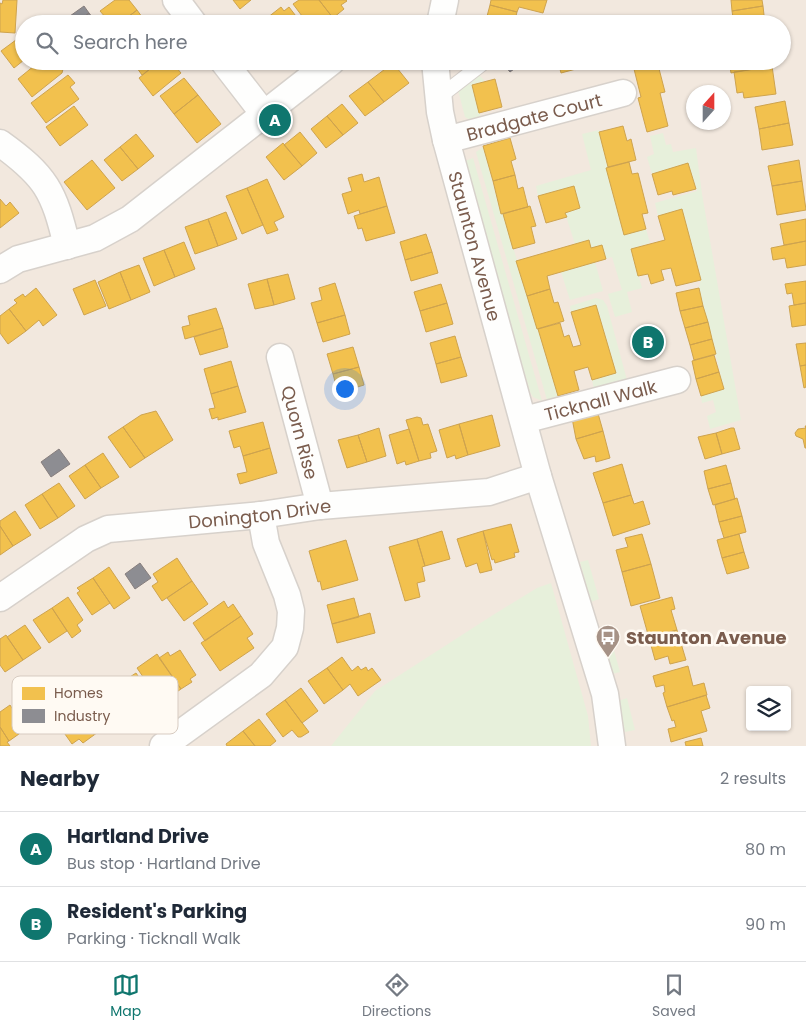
<!DOCTYPE html>
<meta charset="utf-8">
<style>
:root{--surface:#fff;--page:#f6f6f7;--text:#1f2937;--muted:#747a83;--line:#e0e1e3;--accent:#0f766e}
body{margin:0;font-family:Poppins,sans-serif;background:var(--page);color:var(--text)}
.controls{position:absolute;right:15px;bottom:15px;display:grid;overflow:hidden;border-radius:5px;box-shadow:0 1px 4px #0004}
.controls button{width:45px;height:45px;display:grid;place-items:center;padding:0;border:0;border-bottom:1px solid var(--line);background:var(--surface);color:var(--text);font:25px sans-serif}
.compass{position:absolute;left:686px;top:85px;width:45px;height:45px;border-radius:50%;background:var(--surface);box-shadow:0 1px 4px #0004;rotate:21deg}
.you{position:absolute;left:344px;top:388px;width:18px;height:18px;margin:-12px;border:4px solid #fff;border-radius:50%;background:#1a73e8;box-shadow:0 0 0 8px #1a73e833}
.badge{display:grid;place-items:center;width:32px;height:32px;border-radius:50%;background:var(--accent);color:#fff;font-size:16px;font-weight:700}
.pin{position:absolute;translate:-50% -50%;border:2px solid #fff;box-shadow:0 1px 5px #0006}
.list{margin:0;padding:0;list-style:none}
h2{display:flex;justify-content:space-between;align-items:center;height:65px;margin:0;padding:0 20px;font-size:21px}
h2 small{font-size:16px;font-weight:400;color:var(--muted)}
.list li{display:grid;grid-template-columns:32px 1fr auto;gap:15px;align-items:center;box-sizing:border-box;height:75px;padding:0 20px;border-top:1px solid var(--line)}
.list b{display:block;font-size:19px;white-space:nowrap}
.list p{margin:0;font-size:16px;white-space:nowrap;color:var(--muted)}
.list em{font-size:16px;font-style:normal;color:var(--muted)}
.icon{flex:none;width:28px;height:28px;fill:none;stroke:currentColor;stroke-width:2;stroke-linecap:round;stroke-linejoin:round}
.map{position:relative;flex:none;width:806px;height:746px;overflow:hidden}
.search{position:absolute;background:var(--surface);box-shadow:0 1px 4px #0004;left:15px;right:15px;top:15px;height:55px;display:flex;align-items:center;gap:12px;box-sizing:border-box;padding:0 18px;border-radius:28px;color:var(--muted);font-size:19px}
.sheet{height:215px;background:var(--surface)}
nav{display:flex;justify-content:space-around;align-items:center;box-sizing:border-box;height:70px;border-top:1px solid var(--line);background:var(--surface);font-size:14px;color:var(--muted)}
nav a{display:grid;justify-items:center;gap:2px}
nav .on{color:var(--accent)}
.map>svg:first-child{display:block}
</style>
<div class="map">
<svg width="806" height="746" viewBox="0 0 806 746">
<rect width="100%" height="100%" fill="#f9f5f0"/>
<path fill="#f2e8de" fill-rule="evenodd" d="M0 0H806V746H0ZM24 24H782V61H24ZM694 92H724V122H694ZM750 690H787V727H750Z"/>
<path fill="#e7f0db" d="M479 75 485 81 472 85 481 118 470 120 465 117 458 90Z
M599 130 623 234 646 229 650 243 631 249 642 288 627 292 632 312 615 317 608 294 622 290 612 257 606 259 602 246 591 248 589 240 575 244 565 213 580 208 574 186 538 196 536 186 591 170 582 134Z
M663 133 666 145 671 144 673 152 696 148 702 194 741 420 710 429 707 416 716 412 713 400 702 403 701 396 724 389 699 288 701 279 682 209 658 216 655 203 697 191 688 163 652 174 647 157 654 154 650 136Z
M483 147 501 214H503L558 396 547 400 476 152Z
M473 158 542 401 533 397 530 392 465 161Z
M595 262 603 291 570 300 561 272Z
M596 298 603 300 607 306 627 380 594 389 592 380 616 372 596 305 571 312 570 306Z
M588 560 599 599 591 602 580 562Z
M551 583 588 716 591 746H331L375 691 493 615 537 588Z
M608 629 620 672 612 674 600 631Z
M627 698 635 730 625 732 618 701Z"/>
<path fill="#f2c14e" stroke="#cea34e" d="M3 0H17L15 33 0 32V3L2 4Z
M115 0H129L137 10 119 24H104L102 21 106 18 100 11Z
M233 0H251L240 9Z
M299 0H319L333 18 325 24H308L293 4Z
M319 0H346L347 1 341 5 344 9 333 18Z
M491 0H547L543 13 519 7 517 12 490 5Z
M731 0H762L763 6 732 11Z
M490 5 517 12 514 24H485Z
M763 6 765 24H734L732 11Z
M281 7 284 11 289 7 302 24H272L267 18Z
M137 10 147 24H119Z
M24 34V60L14 68 1 51Z
M40 61H56L63 69 62 73 32 97 18 79Z
M132 61H160L142 75Z
M160 61H171L181 73 153 96 139 78Z
M558 61H606L561 73Z
M632 61H657L665 92 660 93 668 126 647 132 638 98 641 97Z
M729 61H771L772 66 731 73Z
M393 63 409 83 384 102 368 82Z
M772 66 776 94 744 98 743 92 737 93 734 72Z
M68 75 75 83 70 87 79 99 46 123 31 103Z
M184 78 198 95 174 114 160 96Z
M495 79 502 107 479 113 472 85Z
M368 82 384 102 365 116 349 96Z
M198 95 221 124 197 143 174 114Z
M785 101 789 123 759 129 755 107Z
M342 104 358 123 343 135 327 116Z
M74 106 88 125 60 146 46 127Z
M327 116 343 135 326 148 311 129Z
M789 123 793 145 762 150 759 129Z
M623 126 627 141 631 139 636 160 608 167 599 132Z
M300 132 317 153 302 166 284 145Z
M136 134 154 156 138 169 120 147Z
M510 138 516 159 511 161 515 175 493 181 483 146Z
M283 143 302 166 284 180 266 157Z
M120 147 138 169 122 181 104 160Z
M92 160 115 188 87 210 64 182Z
M799 160 802 181 772 186 768 166Z
M629 162 632 174 638 173 648 213 642 214 646 229 624 235 606 168Z
M688 163 696 189 673 195 672 191 658 195 652 174Z
M362 174 364 182 379 177 387 206 360 214 359 210 348 214 342 194 352 191 348 178Z
M515 175 518 189 523 187 528 207 501 214 493 181Z
M267 179 284 217 274 222 278 230 267 234 247 188Z
M802 181 806 210 777 215 772 186Z
M574 186 580 208 565 213 567 217 546 223 538 196Z
M247 188 263 225 242 234 226 196Z
M0 199 6 206 10 202 19 213 0 228Z
M387 206 395 233 366 241 362 228 358 229 354 216Z
M530 206 536 226 531 227 535 243 513 249 503 214Z
M682 209 701 280 676 286 671 268 661 270 664 280 651 284 648 274 638 276 631 249 665 240 658 216Z
M226 212 237 239 218 246 208 219Z
M208 219 218 246 195 254 185 227Z
M806 219V241L784 245 780 224Z
M426 234 432 252 405 260 400 242Z
M589 240 591 248 602 245 606 259 547 276 550 289 527 296 516 261Z
M806 241V265L787 268 785 258 773 260 771 248Z
M184 242 195 269 175 277 164 250Z
M164 250 175 277 154 286 143 258Z
M432 252 438 273 411 281 405 260Z
M139 265 150 292 131 300 120 272Z
M120 272 131 300 109 309 98 282Z
M288 274 295 299 274 305 267 279Z
M267 279 274 305 255 309 248 284Z
M95 280 106 306 84 315 73 289Z
M806 281V303L794 305 792 293 787 294 785 284Z
M335 283 345 315 317 323 311 303 322 300 319 288Z
M441 284 447 303 420 311 414 292Z
M36 288 57 315 43 326 39 320 26 331 9 309 17 303 14 300 23 294 25 297Z
M699 288 703 306 680 311 676 293Z
M550 289 554 303 558 302 564 321 537 329 527 296Z
M447 303 453 324 426 332 420 311Z
M806 303V325L792 327 789 306Z
M596 305 616 373 592 380 588 367 574 371 579 390 558 396 538 329 560 323 564 337 569 335 573 347 581 345 571 312Z
M703 306 708 322 685 328 680 311Z
M216 308 223 328 185 339 182 327 190 325 188 316Z
M9 309 26 331 8 344 0 333V316Z
M345 315 350 334 323 342 317 323Z
M708 322 712 339 690 345 685 328Z
M223 328 228 347 200 355 194 337Z
M455 336 461 357 436 364 430 343Z
M712 339 716 354 694 360 690 345Z
M806 343V365L800 366 796 344Z
M353 347 359 367 333 374 327 354Z
M714 355 719 372 696 379 692 361Z
M461 357 467 376 441 383 436 364Z
M231 361 238 386 211 394 204 369Z
M806 365V387L804 388 800 366Z
M359 367 364 385 338 393 333 374Z
M719 372 724 389 701 396 696 379Z
M238 386 246 412 218 420V417L212 419 209 409 215 408 211 394Z
M597 410 603 431 576 439 572 418Z
M156 411 173 440 145 458 123 427 141 415Z
M492 415 500 446 468 455 459 424Z
M417 417 421 418 423 425 428 424 437 451 430 453 431 458 419 461 406 420Z
M263 422 270 448 243 456 240 446 234 448 229 431Z
M459 424 468 455 456 459 455 455 447 458 439 430Z
M805 426H806V448H805L803 439 796 436 795 433 798 429 806 428Z
M123 427 145 458 130 468 108 437Z
M379 428 386 456 367 462 358 435Z
M731 428H734L740 449 722 454 716 433Z
M409 429 419 461 406 465 405 461 397 464 389 435Z
M603 431 610 458 596 462 595 456 584 459 576 439Z
M716 433 722 454 705 459 698 437Z
M358 435 367 462 347 468 338 440Z
M270 448 277 473 240 484 237 474 247 472 243 456Z
M103 453 119 477 101 488 85 465Z
M622 464 631 495 603 503 593 473Z
M85 465 101 488 85 499 69 476Z
M726 465 731 483 708 489 704 471Z
M59 483 75 506 58 518 42 494Z
M731 483 735 499 713 505 708 489Z
M42 494 58 518 40 529 25 505Z
M631 495 634 504 643 501 650 524 613 536 603 503Z
M737 498 742 516 719 522 715 505Z
M15 511 31 535 13 546 0 526V521Z
M742 516 746 532 724 538 719 522Z
M511 524 519 552 514 553 515 557 495 563 494 559 492 560 483 531Z
M0 526 13 546 0 555Z
M442 531 450 559 425 566 417 539Z
M483 531 492 570 480 573 477 563 466 567 457 539Z
M642 534 651 564 622 572 616 550 628 547 625 538Z
M739 534 744 552 722 558 717 540Z
M417 539 425 566 422 567 425 581 417 583 420 597 405 601 389 547Z
M346 540 358 580 322 590 320 581 318 582 309 551Z
M744 552 749 568 727 574 722 558Z
M177 558 192 581 162 601 152 586 158 582 153 574Z
M651 564 660 598 631 606 622 572Z
M109 567 130 598 114 609 93 578Z
M93 578 110 603 92 615 77 593 80 591 77 588Z
M192 581 208 604 184 621 167 598Z
M68 597 83 620 77 625 81 631 72 638 52 608Z
M672 597 675 609 671 610 677 630 649 638 640 606Z
M354 598 359 617 332 624 327 605Z
M224 601 228 608 233 604 241 616 205 641 193 623Z
M52 608 67 631 49 643 33 620Z
M370 613 375 633 337 643 332 624Z
M241 616 253 634 247 638 254 648 220 671 201 643Z
M25 625 41 648 23 660 7 637Z
M677 630 686 660 670 664 668 656 655 660 649 638Z
M6 635 23 660 5 672 0 665V639Z
M180 650 196 675 190 679 192 682 181 689 159 658 168 652 170 656Z
M157 654 181 689 161 703 137 668Z
M342 657 352 671 358 666 361 670 366 667 368 671 372 668 381 680 358 696 350 684 343 690 327 668Z
M688 666 693 686 704 683 707 695 667 707 663 693 665 692 664 685 656 687 653 676Z
M327 668 343 690 324 704 308 681Z
M136 673 155 701 138 713 119 684Z
M301 688 318 711 302 723 285 700Z
M91 695 109 720 103 724 105 727 94 735 74 707Z
M706 695 710 708 701 711 707 731 671 742 668 729 676 727 674 720 672 721 667 707Z
M285 700 309 732 301 737H298L292 730 283 737 266 714Z
M10 705 26 729 9 741 0 727V712Z
M74 707 94 735 83 743 79 739 72 744 55 720Z
M259 719 276 741 270 746H255L243 731Z
M0 727 9 741 7 742 10 746H0Z
M243 731 255 746H227L226 744Z
M701 738 703 746H686L685 742Z"/>
<path fill="#8d8d92" stroke="#877e7d" d="M84 6 89 13 75 23 70 16Z
M89 13 96 22 93 24H76Z
M501 61H525L510 72Z
M59 449 70 464 51 477 41 462Z
M140 563 151 578 135 589 125 574Z"/>
<g fill="none" stroke-linecap="round" stroke-linejoin="round">
<defs>
<path id="lane" d="M438 98 482 64"/>
<g id="street">
<path d="M176 0 194 24"/>
<path d="M440 24 445 0"/>
<path d="M223 61 264 114"/>
<path id="s1" d="M435 61 440 112 446 140 538 476 605 694 612 746"/>
<path id="s2" d="M446 140 623 93"/>
<path d="M0 143C46 176 54 191 67 246"/>
<path d="M0 270 18 259 95 238 130 219 332 61"/>
<path id="s3" d="M280 357 320 506"/>
<path id="s4" d="M524 420 677 380"/>
<path id="s5" d="M0 598 86 539 108 529 261 515 320 506 489 492 538 476"/>
<path d="M163 746 261 675 285 647 290 628 291 611 287 595 266 543 261 515"/>
</g>
</defs>
<use href="#lane" stroke="#d7d1cb" stroke-width="16"/>
<use href="#street" stroke="#d7d1cb" stroke-width="29"/>
<use href="#lane" stroke="#fefefd" stroke-width="14"/>
<use href="#street" stroke="#fefefd" stroke-width="26"/>
</g>
<defs>
<symbol id="bus-pin" viewBox="-11 -11 22 30"><path d="M0 17L-7.5 6A9.5 9.5 0 1 1 7.5 6Z" fill="#a69286" stroke="#fffaf3"/><path d="M-5-6H5V4H4V6H2V4H-2V6H-4V4H-5ZM-3.5-4V0h7V-4ZM-3.5 1.2v1.5H-2V1.2ZM2 1.2v1.5H3.5V1.2Z" fill="#fff"/></symbol>
</defs>
<g fill-rule="evenodd">
<use href="#bus-pin" x="594" y="623" width="28" height="38"/>
</g>
<g text-anchor="middle" dominant-baseline="central" stroke-width="5" stroke-linejoin="round" paint-order="stroke">
<g font-size="18" fill="#7a5c4d" stroke="#fffaf3">
<text stroke="none"><textPath href="#s2" startOffset="91">Bradgate Court</textPath></text>
<text stroke="none"><textPath href="#s1" startOffset="190">Staunton Avenue</textPath></text>
<text stroke="none"><textPath href="#s4" startOffset="79">Ticknall Walk</textPath></text>
<text stroke="none"><textPath href="#s3" startOffset="78">Quorn Rise</textPath></text>
<text stroke="none"><textPath href="#s5" startOffset="281">Donington Drive</textPath></text>
</g>
<g font-size="18" font-weight="bold" fill="#7a5c4d" stroke="#fffaf3" text-anchor="start">
<text x="626" y="637">Staunton Avenue</text>
</g>
</g>
<rect x="12" y="676" width="166" height="58" rx="8" fill="#fffaf3" stroke="#d7cbc1" stroke-width="1"/>
<rect x="22" y="687" width="23" height="13" fill="#f2c14e"/>
<rect x="22" y="709" width="23" height="14" fill="#8d8d92"/>
<g font-size="14" fill="#7a5c4d">
<text x="54" y="698">Homes</text>
<text x="54" y="721">Industry</text>
</g>
</svg>
<div class="controls">
<button><svg class="icon" aria-label="layers" viewBox="0 0 24 24"><path d="M12 4l9 5-9 5-9-5zM3 14l9 5 9-5"/></svg></button>
</div>
<svg class="compass" viewBox="-18 -18 36 36"><path d="M0-13l5 13h-10z" fill="#e53935"/><path d="M0 13l5-13h-10z" fill="#747a83"/></svg>
<div class="you"></div>
<div class="pin badge" style="left:275px;top:120px">A</div>
<div class="pin badge" style="left:648px;top:342px">B</div>
<div class="search"><svg class="icon" aria-label="search" viewBox="0 0 24 24"><circle cx="10" cy="10" r="6"/><path d="M15 15l6 6"/></svg>Search here</div>
</div>
<section class="sheet">
<h2>Nearby<small>2 results</small></h2>
<ul class="list">
<li><span class="badge">A</span><div><b>Hartland Drive</b><p>Bus stop · Hartland Drive</p></div><em>80 m</em></li>
<li><span class="badge">B</span><div><b>Resident's Parking</b><p>Parking · Ticknall Walk</p></div><em>90 m</em></li>
</ul>
</section>
<nav>
<a class="on"><svg class="icon" aria-label="map" viewBox="0 0 24 24"><path d="M3 6l6-2 6 2 6-2v14l-6 2-6-2-6 2zM9 4v14M15 6v14"/></svg>Map</a>
<a><svg class="icon" aria-label="directions" viewBox="0 0 24 24"><path d="M12 3l9 9-9 9-9-9zM9 14v-3h6M13 9l2 2-2 2"/></svg>Directions</a>
<a><svg class="icon" aria-label="saved" viewBox="0 0 24 24"><path d="M7 4h10v16l-5-4-5 4z"/></svg>Saved</a>
</nav>
